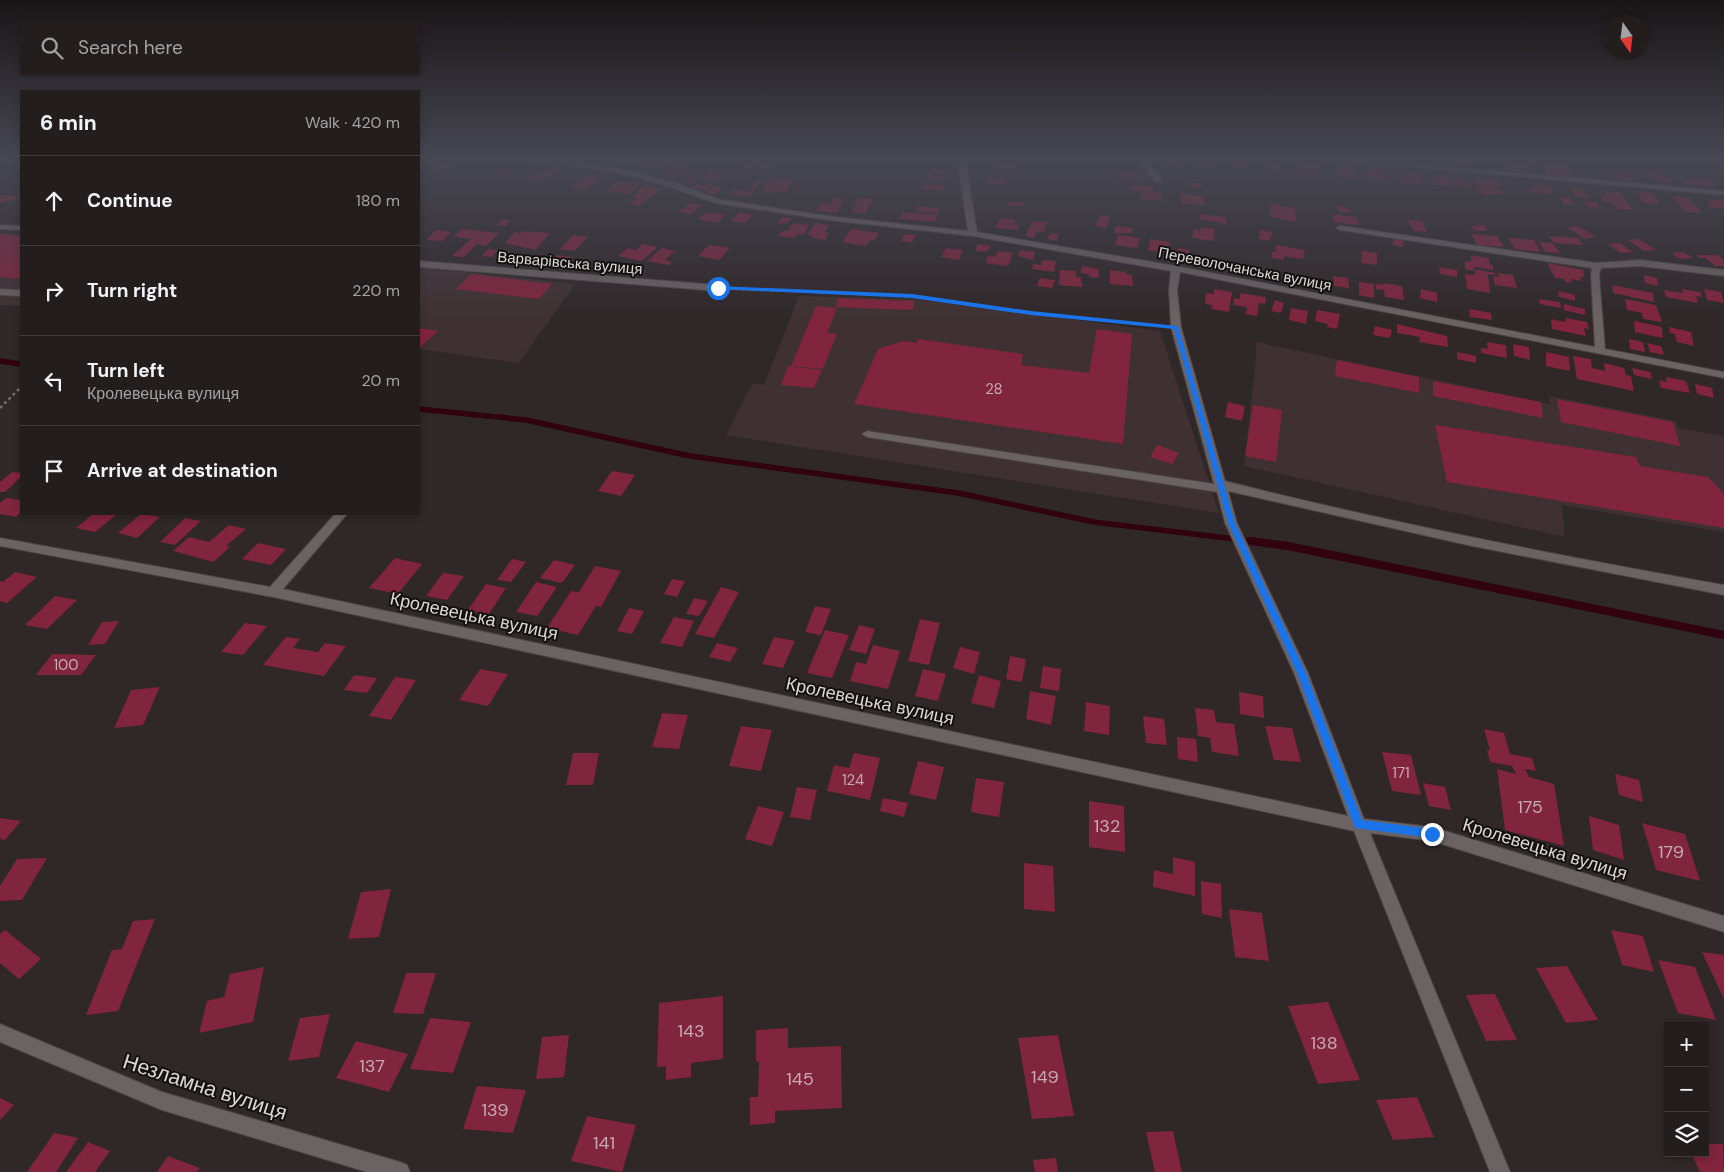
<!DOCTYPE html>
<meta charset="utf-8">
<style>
:root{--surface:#231d1e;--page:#2f2a2b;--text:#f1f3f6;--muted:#a3a2a4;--line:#403b3c}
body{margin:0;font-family:"DM Sans",sans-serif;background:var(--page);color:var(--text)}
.controls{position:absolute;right:15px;bottom:15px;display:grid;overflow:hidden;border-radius:0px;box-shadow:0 2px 8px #0003}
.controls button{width:45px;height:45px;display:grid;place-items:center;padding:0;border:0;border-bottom:1px solid var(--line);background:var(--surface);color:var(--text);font:25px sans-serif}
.compass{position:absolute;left:1604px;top:15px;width:45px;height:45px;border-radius:50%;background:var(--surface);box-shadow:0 2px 8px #0003;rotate:166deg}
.stop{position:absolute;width:15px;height:15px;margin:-11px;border:4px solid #1a73e8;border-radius:50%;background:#fff}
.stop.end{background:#1a73e8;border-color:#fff;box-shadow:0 1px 5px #0008}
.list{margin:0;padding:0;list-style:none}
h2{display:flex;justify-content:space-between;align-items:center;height:65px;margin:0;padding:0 20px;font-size:21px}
h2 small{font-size:16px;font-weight:400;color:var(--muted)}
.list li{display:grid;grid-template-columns:32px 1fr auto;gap:15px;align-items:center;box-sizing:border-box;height:90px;padding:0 20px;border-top:1px solid var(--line)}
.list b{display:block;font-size:19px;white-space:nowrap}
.list p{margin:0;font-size:16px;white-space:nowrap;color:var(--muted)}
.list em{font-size:16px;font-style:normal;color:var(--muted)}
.icon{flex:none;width:28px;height:28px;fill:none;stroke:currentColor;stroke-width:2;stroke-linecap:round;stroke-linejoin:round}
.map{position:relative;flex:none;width:1724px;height:1172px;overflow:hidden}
.search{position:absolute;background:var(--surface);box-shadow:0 2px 8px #0003;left:20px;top:20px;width:400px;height:55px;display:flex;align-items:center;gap:12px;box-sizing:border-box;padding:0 18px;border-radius:0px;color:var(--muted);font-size:19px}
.panel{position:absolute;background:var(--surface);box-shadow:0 2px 8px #0003;left:20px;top:90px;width:400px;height:425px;border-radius:0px}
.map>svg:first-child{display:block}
</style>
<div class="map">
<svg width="1724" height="1172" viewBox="0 0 1724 1172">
<rect width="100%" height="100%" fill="#2f2728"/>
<path fill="#3f3133" d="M0 233 21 235V305H0Z
M419 267 575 284 519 363 419 349Z
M799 296 914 299 1160 331 1219 513 726 435 752 384 764 385Z
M1256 342 1550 404 1549 396 1676 421 1678 428 1724 436V532L1562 505 1565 537 1244 466 1256 358Z"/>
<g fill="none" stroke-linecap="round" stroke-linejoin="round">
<path stroke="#310210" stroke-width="5.5" d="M0 361 21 364
M419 409 526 420 690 456 958 493 1094 522 1260 542"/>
<path stroke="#310210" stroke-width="8" d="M1250 541 1288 546 1724 635"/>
</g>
<path fill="#81243d" d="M611 159H637L631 165 608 162Z
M1162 159H1178L1180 165H1164Z
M1200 159H1211L1218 167 1199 168 1194 162H1202Z
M1229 159H1244L1250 167H1236Z
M1446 159H1467L1473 164 1453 165Z
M648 161 666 162 662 168 644 167Z
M1531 161 1565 164 1574 177 1549 175 1542 165H1534Z
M438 162H452L446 171H431Z
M747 162 755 163 749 171H741Z
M1504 162H1525L1534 173H1514Z
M762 163 772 164 769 170H758Z
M1267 163H1279L1284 171H1271Z
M1297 163H1317L1321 169H1316L1319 174H1297L1293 167 1300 168Z
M997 164 1016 165 1017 171 997 170Z
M672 165 685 166 680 174 667 173Z
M1338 166 1353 167 1358 178 1337 177 1335 171H1340Z
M503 167 514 168 507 174 496 173Z
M543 169 558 170 549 179H544L542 181 526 180 533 173 539 174Z
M932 169 948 170 946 175 930 174Z
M1370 169 1383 170 1387 181 1368 179 1365 172H1371Z
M711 170 723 171 717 181 705 180Z
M1125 170 1142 174V180L1116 177 1117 172H1125Z
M1608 170 1623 171 1633 181 1617 180Z
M1656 171 1673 181 1660 182 1642 172Z
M1402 172 1418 173 1423 184 1402 183 1399 177H1404Z
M690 175 700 176 694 184 684 183Z
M928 175 948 177 947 181 926 179Z
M585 176 599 177 588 190 570 188Z
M1434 176 1449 177 1453 186 1432 185 1430 181H1437Z
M770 178 793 180 786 193 762 191Z
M1004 178 1007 184H988L986 179Z
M1453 179H1464L1472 187H1461Z
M1496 179 1503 186H1495L1505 194 1484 195 1475 186H1480L1473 180Z
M1680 179H1708L1717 186 1688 185Z
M618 181 640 184 629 194 607 191Z
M756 181H762L750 197 730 194 734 189 748 192Z
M708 183H714L708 191 692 188 696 184 705 186Z
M925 183 945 185 943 191 922 189Z
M1188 183H1200L1203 188H1191Z
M1533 184 1550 186 1554 194 1529 192 1527 189H1536Z
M644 185 660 189 640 206 630 204 636 199 631 198 639 192 636 191Z
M1131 185 1153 186V192L1162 193V201L1141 199V191L1131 190Z
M714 186 723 187 716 194 708 193Z
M1570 188 1584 189 1591 198 1576 197Z
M1603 191 1620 192 1633 210 1616 209 1612 203 1604 202 1599 195H1606Z
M1636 191 1652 193 1661 204 1644 203Z
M1180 194 1203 196 1205 205 1181 204Z
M0 195 20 196 14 200 0 203Z
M1672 196 1689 198 1702 213 1685 212Z
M1560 197 1570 198 1575 205H1565Z
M834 198 843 199 837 213 816 211 821 203 830 205Z
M859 198 873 199 865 214 851 212Z
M1708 199 1724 201V209L1712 208 1707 202H1711Z
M1583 201 1596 202 1600 208 1588 207Z
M1008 202H1023L1024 206H1009Z
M690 203 702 205 691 214 679 212Z
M1270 203 1279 204V206L1295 208 1296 222 1271 217Z
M917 206 939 208 938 213 915 211Z
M1336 206 1348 207 1351 213 1339 212Z
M707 212 725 215 717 223 698 219Z
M739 212 753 215 745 223 731 221Z
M902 212 938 215 935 222 899 219Z
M1200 214 1226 217V224L1199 219Z
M1333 214 1357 217 1359 225 1334 222Z
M1100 215 1111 216 1106 228 1095 226Z
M782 217 792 218 787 224 777 223Z
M1000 218 1016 220 1014 225H1019L1017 230 996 228Z
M502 219 511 220 506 226 496 225Z
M1408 220 1422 221 1427 232 1413 231Z
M1033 221 1047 222 1044 232 1037 231 1034 238 1025 236Z
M793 223 809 225 803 235 797 234 795 238 779 236 782 231H788Z
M815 223 830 225 825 232 829 233 825 240 812 238 814 236 807 235Z
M1484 225 1489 231H1476L1470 226Z
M1116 226 1133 228 1132 233H1114Z
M1578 226 1596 237 1585 239 1568 228Z
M1201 227 1215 229 1213 241 1192 238 1194 229 1201 230Z
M462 229 499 233 486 246 477 244 464 257 452 256 471 239 453 237Z
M851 229 879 233 875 240H870L866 246 842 242Z
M436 230 451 232 442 241 426 240Z
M1260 230 1272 232 1270 241 1259 239Z
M524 231 550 233 535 250 505 243 515 232 522 233Z
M1050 233 1059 234 1057 241 1047 239Z
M0 234 21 236V279L0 277Z
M905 234 916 235 912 243 901 241Z
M1471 234 1497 236 1504 247 1477 245Z
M573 235 588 237 575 251 560 249Z
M1118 235 1140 238 1137 248 1115 245Z
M1549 236 1578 238 1583 245 1554 243Z
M1508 238 1534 240 1541 252 1515 249Z
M1150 239 1170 242 1168 253 1148 250Z
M1394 239 1404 240 1403 247 1393 245Z
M1639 239 1656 250 1644 251 1628 240Z
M1539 242 1552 243 1560 253 1545 252Z
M1619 243 1633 252 1621 253 1607 244Z
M643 244 658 247 641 261 618 256 628 248 636 250Z
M978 244 991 246 989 250H986L985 252 975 251Z
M709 245 730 248 719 260 698 256Z
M1276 245 1305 250 1303 259 1284 256V260L1272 258V252H1275Z
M662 248 675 251 665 260 672 262 669 265 647 261Z
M946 248 963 250 959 260 941 257Z
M1178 248 1190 250 1189 256 1177 254Z
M488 249 498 250 492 257 482 256Z
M1020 250 1035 252 1033 260 1018 256Z
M998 251 1013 253 1008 266 986 263 988 256 995 257Z
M1362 251 1377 253V265L1361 263Z
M1683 252 1693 258 1680 259 1671 253Z
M557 255 572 257 566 263 551 261Z
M1471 255 1489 258 1490 265H1493V270L1474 267V264V271L1465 269V261L1471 262Z
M1696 255H1718L1724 260V266H1715L1706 258H1700Z
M1042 260 1056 261 1054 272 1032 269 1033 264 1041 265Z
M1547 263 1583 270 1584 277H1580L1582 281 1571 279 1572 283 1566 282 1564 279 1555 278Z
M1082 266 1099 269 1098 278 1089 277V274L1080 273Z
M1439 267 1457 270V277L1440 274Z
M1475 269 1495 273V275L1488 274 1490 293 1467 289 1465 274 1475 275Z
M1060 270 1076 271V277H1081L1082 287 1059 285Z
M1110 270 1126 272V274L1132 275 1133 286 1110 284Z
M1498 273 1513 275 1517 288 1495 285 1493 276 1499 277Z
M471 274 552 284 539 299 456 289Z
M1644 275 1657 278 1658 286 1645 283Z
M1333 276 1348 278 1349 288 1334 286Z
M1040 278 1055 280 1052 288 1037 286Z
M1359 282 1374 284V298L1359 295Z
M1383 283 1402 286 1404 300 1385 297 1384 290 1376 289V284L1384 285Z
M1612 285 1653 293 1654 302 1613 293Z
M1214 289 1232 292 1229 312 1211 309 1212 305 1205 304 1206 293 1214 294Z
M1421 289 1437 293V302L1420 298Z
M1681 289 1700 292 1702 297 1696 296 1698 303 1666 297 1664 290 1683 293Z
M1704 289 1721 292 1724 303 1707 300Z
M1558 291 1575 295V301L1559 297Z
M1240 293 1266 297 1265 304 1259 303 1257 316 1246 314 1247 307 1233 305 1234 298 1240 299Z
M838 298 914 301 913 310 836 307Z
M1539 299 1560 302 1561 308 1540 304Z
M1625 299 1656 305 1662 322 1643 319 1642 313 1627 310Z
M1275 300 1284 303 1281 313 1271 311Z
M1564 304 1585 309V315L1564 310Z
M816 306 837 308 827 333 837 334 823 369 791 366Z
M1291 308 1308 311 1306 324 1289 320Z
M1469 309 1491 313 1492 320 1470 317Z
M1317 310 1340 314 1337 329 1327 327 1328 324 1315 321Z
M1566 318 1587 322 1589 329 1584 328 1586 336 1552 329 1551 319 1566 322Z
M1634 321 1662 327 1663 338 1635 332Z
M1397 324 1447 336 1448 347 1419 342 1420 337 1397 333Z
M1375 326 1392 330 1390 338 1373 335Z
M1669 327 1691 332 1694 346 1677 342 1675 334 1670 333Z
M419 328 438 331 420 347H419Z
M1097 329 1132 334 1123 444 854 404 878 349 903 341 917 343 918 339 1023 354 1021 365 1089 373Z
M1629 339 1643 342 1645 352 1630 349Z
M1487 342 1506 345 1507 358 1481 353V348L1488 349Z
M1647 343 1661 346 1664 355 1650 352Z
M1513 344 1529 347 1530 360 1514 356Z
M1457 352 1476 356V363L1457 359Z
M1546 352 1569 357 1570 371 1546 366Z
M1573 356 1591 359 1592 368 1605 371 1604 363 1624 368 1626 375 1631 376 1634 391 1577 379Z
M1337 360 1419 377V393L1335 376Z
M788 366 822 370 814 388 781 385Z
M1632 368 1650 372 1652 379 1634 375Z
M1666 377 1686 381 1690 393 1661 388 1659 380 1667 382Z
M1433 381 1541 402 1543 418 1433 396Z
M1695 384 1712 388 1714 398 1697 394Z
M1557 399 1673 422 1680 446 1561 422Z
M1228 402 1245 406 1242 421 1225 417Z
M1253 405 1282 410 1276 462 1245 456Z
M1435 425 1636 457 1640 466 1708 477 1724 494V528L1447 482Z
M1157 445 1179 453 1172 464 1150 457Z
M612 471 635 475 621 496 598 491Z
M12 472 21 473V477L5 492H0V482Z
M6 498 21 500V512L16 517 0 514V503Z
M93 514H117L95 532 76 528Z
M141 514 160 517 137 538 118 533Z
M185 518 201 521 175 545 160 542Z
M229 525 246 529 226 546 230 547 213 562 173 551 189 537 209 542Z
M258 543 286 549 271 565 242 559Z
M395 558 422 564 398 594 369 588Z
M512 559 526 562 511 582 497 580Z
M554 560 575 565 562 583 540 578Z
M595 566 621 571 601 607 596 606 578 635 547 628 571 591 579 592Z
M15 572 37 577 7 603 0 601V581L3 582Z
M443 573 464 576 447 600 426 596Z
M672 579 685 581 677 597 664 594Z
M536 582 557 587 537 616 516 612Z
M486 584 506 588 489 614 468 610Z
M721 587 739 592 714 638 695 634Z
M55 596 77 600 47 629 25 625Z
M694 598 708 601 699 616 686 614Z
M815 606 831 609 821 635 805 632Z
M629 608 644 611 632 634 617 631Z
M674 617 694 621 682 647 660 643Z
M920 619 940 623 929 665 908 661Z
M119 621 105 644 88 645 102 622Z
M245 623 267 626 243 655 221 652Z
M859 625 875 629 866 654 849 650Z
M825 630 849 635 832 678 807 673Z
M286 637 300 639 293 648 318 652 325 643 346 646 324 676 263 665Z
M774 637 795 641 783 668 762 664Z
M717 643 738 648 730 662 709 657Z
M873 645 900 651 888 689 850 681 856 662 866 664Z
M960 647 980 652 974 674 953 668Z
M52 654 96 655 81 675H36Z
M1010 656 1026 659 1022 682 1006 679Z
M1043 666 1061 669 1059 691 1040 688Z
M480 669 508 674 488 706 459 700Z
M923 669 946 674 938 701 915 696Z
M354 675 377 678 367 693 344 690Z
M979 675 1001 681 994 708 971 703Z
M395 677 416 680 391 720 369 716Z
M160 687 143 725 114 728 131 690Z
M1030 691 1056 696 1051 725 1026 719Z
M1239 692 1263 696 1264 718 1240 714Z
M1086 702 1110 706 1109 735 1084 731Z
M1195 708 1214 710 1216 722 1234 724 1239 756 1212 752 1210 738 1198 736Z
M662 713 688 715 679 749 652 747Z
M1143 716 1164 719 1167 745 1146 743Z
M741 726 772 730 761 771 729 766Z
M1265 726 1292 728 1301 762 1274 760Z
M1484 729 1504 733 1510 754 1532 758 1536 771 1525 769 1529 777 1554 784 1564 846 1505 830 1497 769 1516 774 1512 766 1490 762 1487 750H1490Z
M1177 737 1196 739 1198 762 1178 759Z
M1382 752 1411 755 1421 795 1392 791Z
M573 753H599L593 785H566Z
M854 753 880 758 870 800 827 791 834 765 849 768Z
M918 761 944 767 936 800 909 794Z
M1615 774 1639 780 1643 802 1619 795Z
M976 778 1004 782 999 817 971 812Z
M1423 783 1445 787 1451 810 1429 806Z
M797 787 817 790 810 820 790 817Z
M883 798 908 803 904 817 880 811Z
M1089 801 1124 806 1125 852 1089 847Z
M758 806 784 812 772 846 745 839Z
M1589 816 1619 825 1624 860 1593 850Z
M0 818 21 821 5 840 0 839Z
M1642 823 1685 834 1700 881 1656 870Z
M1173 857 1195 862V896L1153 887 1154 870 1173 874Z
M47 858 22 900 0 901V886L17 859Z
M1024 863 1053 866 1055 912 1024 909Z
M1201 881 1221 884 1222 918 1202 914Z
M391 889 379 937 348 939 361 892Z
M1229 909 1262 913 1269 961 1235 957Z
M155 919 118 1011 86 1015 112 950 122 949 133 921Z
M5 930 41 959 19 979 0 963V934Z
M1611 930 1643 936 1654 972 1622 965Z
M1702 952 1724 955V999Z
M1658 960 1695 967 1716 1020 1678 1013Z
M1567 966 1598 1020 1566 1023 1536 968Z
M264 967 253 1022 199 1033 207 1001 224 997 230 974Z
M406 973H436L423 1014 393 1013Z
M1495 994 1517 1040 1486 1041 1466 995Z
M723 996V1059L691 1063V1077L666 1080V1066L657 1067 659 1003Z
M1328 1002 1360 1080 1318 1084 1288 1006Z
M330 1014 319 1057 288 1061 300 1018Z
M430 1018 471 1022 453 1073 410 1069Z
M788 1028V1048L841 1046 842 1108 775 1111V1123L750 1125V1097H758L759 1061 756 1062V1030Z
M569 1035 564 1077 536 1079 542 1037Z
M1058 1035 1074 1116 1032 1119 1018 1038Z
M356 1041 408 1054 389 1092 336 1078Z
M477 1086 526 1090 513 1133 463 1129Z
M1417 1097 1434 1137 1393 1140 1376 1100Z
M0 1098 14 1105 0 1120Z
M587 1116 636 1125 622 1172 571 1161Z
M1173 1131 1182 1172H1155L1146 1132Z
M54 1133 78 1138 56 1172H27Z
M88 1142 110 1151 95 1172H66Z
M1705 1144H1723L1724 1172H1700L1691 1153H1705Z
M168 1156 200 1168 197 1172H157Z
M1056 1158 1058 1172H1035L1033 1160Z"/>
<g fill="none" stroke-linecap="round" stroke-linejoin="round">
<defs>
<path id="minor" d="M521 159 572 161 628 170 679 184 717 199 828 216 968 231 957 159H965L977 232 1176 266 1595 347 1591 275 1592 268 1340 230 1336 228 1340 226 1597 263 1640 260 1724 270V276L1640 266 1601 268 1599 275 1605 349 1724 372V378L1180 272 1177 290 1181 327 1225 481C1390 523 1556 555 1724 585V595L1472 546 1228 491 1237 523 1308 673 1364 819 1432 827 1724 916V932L1432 841 1370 833 1510 1172H1490L1354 831 273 597 0 546V538L270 587 335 514H347L283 589 1348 816 1294 673 1225 523 1217 492 867 437 862 434 867 431 1214 484 1171 327 1169 290 1171 271 973 236 828 220 715 203 673 188 627 174Z
M1138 159H1145L1161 178V182H1155Z
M1323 159H1356L1724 191V195Z
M0 225 21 226V230L0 229Z
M419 261 718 285 722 288 718 291 419 267Z
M0 289 21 290V296L0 295Z
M0 1024 162 1092 400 1162 407 1165 410 1172H367L162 1110 0 1042Z"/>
</defs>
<use href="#minor" stroke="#4a4445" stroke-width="2"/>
<path stroke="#736c6d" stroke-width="2" stroke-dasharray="2.5 2.5" stroke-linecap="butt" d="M731 289 912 296 1031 313 1161 326"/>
<path stroke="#736c6d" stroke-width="2.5" stroke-dasharray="3 3" stroke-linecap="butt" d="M0 408 21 387"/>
<use href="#minor" fill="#6b6263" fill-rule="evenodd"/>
</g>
<linearGradient id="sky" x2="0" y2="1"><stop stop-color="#1a1516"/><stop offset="0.49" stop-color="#474753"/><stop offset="1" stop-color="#474753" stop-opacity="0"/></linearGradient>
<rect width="1724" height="323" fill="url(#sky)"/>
<path fill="#1a73e8" d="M718 286 912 294 1031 311 1178 326 1235 523 1306 673 1362 820 1432 829 1435 830V837L1432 838 1355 828 1297 673 1228 523 1174 329 1031 315 912 298 716 289Z"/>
<g text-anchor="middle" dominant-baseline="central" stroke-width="4" stroke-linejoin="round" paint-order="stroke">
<g font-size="15" fill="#ddd8d8" stroke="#141111">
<text transform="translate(570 263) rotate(5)">Варварівська вулиця</text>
<text transform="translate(1245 269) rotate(11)">Переволочанська вулиця</text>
</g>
<g font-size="15" fill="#c6abb1">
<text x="994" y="389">28</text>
<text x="66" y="665">100</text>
<text x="1401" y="773">171</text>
<text x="853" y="780">124</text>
</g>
<g font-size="18" fill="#ddd8d8" stroke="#141111">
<text transform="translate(474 616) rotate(12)">Кролевецька вулиця</text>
<text transform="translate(870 701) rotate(12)">Кролевецька вулиця</text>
<text transform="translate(1545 849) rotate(17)">Кролевецька вулиця</text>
</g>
<g font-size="18" fill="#c6abb1">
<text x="1530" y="807">175</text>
<text x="1107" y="826">132</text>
<text x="1671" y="852">179</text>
<text x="691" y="1031">143</text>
<text x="1324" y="1043">138</text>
<text x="372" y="1066">137</text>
<text x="1045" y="1077">149</text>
<text x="800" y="1079">145</text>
<text x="495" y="1110">139</text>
<text x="604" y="1143">141</text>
</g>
<g font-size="21" fill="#ddd8d8" stroke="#141111">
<text transform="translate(205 1087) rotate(18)">Незламна вулиця</text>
</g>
</g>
</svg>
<div class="controls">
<button>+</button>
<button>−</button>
<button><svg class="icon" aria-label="layers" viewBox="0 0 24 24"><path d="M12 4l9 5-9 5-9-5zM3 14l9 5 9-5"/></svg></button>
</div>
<svg class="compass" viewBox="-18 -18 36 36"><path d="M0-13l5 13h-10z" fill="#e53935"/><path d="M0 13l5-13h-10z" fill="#a3a2a4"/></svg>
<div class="stop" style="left:718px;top:288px"></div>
<div class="stop end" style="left:1432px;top:834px"></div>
<div class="search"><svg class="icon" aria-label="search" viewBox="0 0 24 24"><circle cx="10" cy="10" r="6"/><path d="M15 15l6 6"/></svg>Search here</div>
<section class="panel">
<h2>6 min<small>Walk · 420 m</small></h2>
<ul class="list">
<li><svg class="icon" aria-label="ahead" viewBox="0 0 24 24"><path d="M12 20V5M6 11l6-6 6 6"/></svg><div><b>Continue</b></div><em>180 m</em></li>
<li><svg class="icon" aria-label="right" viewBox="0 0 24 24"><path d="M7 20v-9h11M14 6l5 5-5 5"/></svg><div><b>Turn right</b></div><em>220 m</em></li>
<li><svg class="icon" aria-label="left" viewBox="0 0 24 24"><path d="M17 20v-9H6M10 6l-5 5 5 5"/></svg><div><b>Turn left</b><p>Кролевецька вулиця</p></div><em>20 m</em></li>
<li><svg class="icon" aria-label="arrive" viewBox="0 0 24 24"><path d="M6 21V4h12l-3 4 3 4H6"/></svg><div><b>Arrive at destination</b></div></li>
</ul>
</section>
</div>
